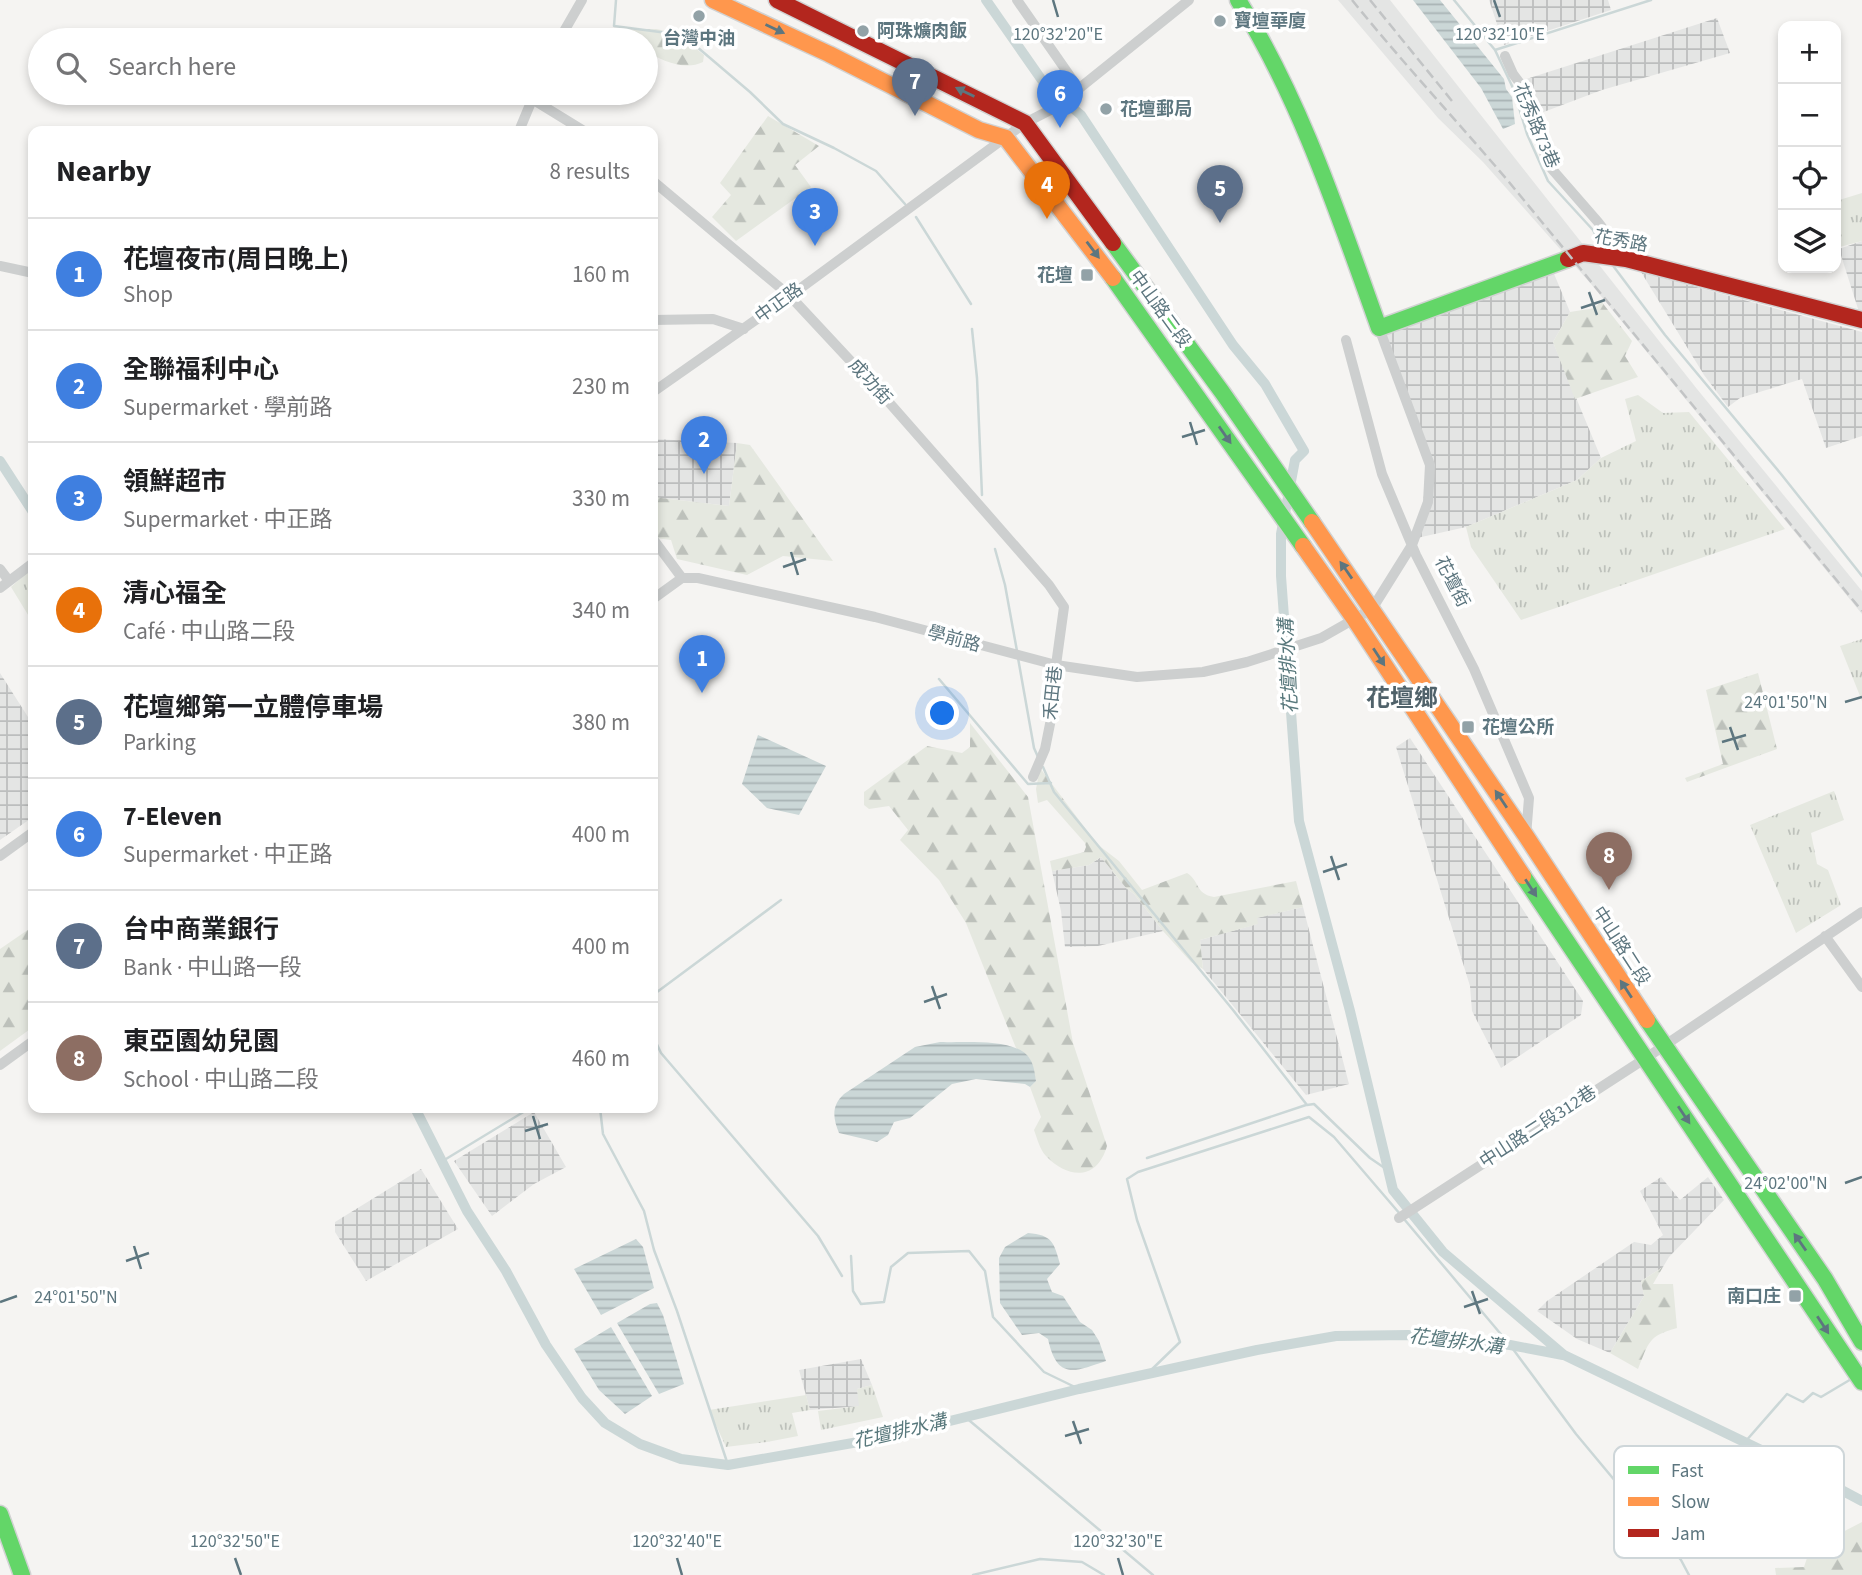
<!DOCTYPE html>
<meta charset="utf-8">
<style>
:root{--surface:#fff;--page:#f6f6f6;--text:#202124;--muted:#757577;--line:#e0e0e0;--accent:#0f766e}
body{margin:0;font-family:"Source Sans 3","Noto Sans TC",sans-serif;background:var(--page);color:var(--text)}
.controls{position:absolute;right:21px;top:21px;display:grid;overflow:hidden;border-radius:14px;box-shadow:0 4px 10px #0003}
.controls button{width:63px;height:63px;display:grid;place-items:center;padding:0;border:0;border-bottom:2px solid var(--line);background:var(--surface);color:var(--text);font:35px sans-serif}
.you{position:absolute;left:943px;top:714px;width:24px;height:24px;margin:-18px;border:5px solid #fff;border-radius:50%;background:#1a73e8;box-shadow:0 0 0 10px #1a73e833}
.badge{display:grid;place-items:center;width:46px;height:46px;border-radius:50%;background:var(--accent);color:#fff;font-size:23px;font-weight:700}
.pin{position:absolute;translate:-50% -58px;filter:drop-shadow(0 2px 4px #0008)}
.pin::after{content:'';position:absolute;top:37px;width:24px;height:21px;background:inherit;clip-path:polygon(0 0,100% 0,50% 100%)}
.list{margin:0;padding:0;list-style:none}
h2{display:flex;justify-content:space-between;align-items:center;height:91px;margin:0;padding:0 28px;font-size:30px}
h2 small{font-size:23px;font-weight:400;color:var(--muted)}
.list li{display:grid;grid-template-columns:46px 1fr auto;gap:21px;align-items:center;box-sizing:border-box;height:112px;padding:0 28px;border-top:2px solid var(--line)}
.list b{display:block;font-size:26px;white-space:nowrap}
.list p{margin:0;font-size:23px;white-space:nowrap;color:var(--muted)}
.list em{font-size:23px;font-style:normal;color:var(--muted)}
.icon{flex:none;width:38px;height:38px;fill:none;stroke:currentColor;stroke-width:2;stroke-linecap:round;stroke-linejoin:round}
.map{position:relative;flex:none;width:1862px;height:1575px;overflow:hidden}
.search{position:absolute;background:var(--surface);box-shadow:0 4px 10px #0003;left:28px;top:28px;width:630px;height:77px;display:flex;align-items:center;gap:18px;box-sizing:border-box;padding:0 24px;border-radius:38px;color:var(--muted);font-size:26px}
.panel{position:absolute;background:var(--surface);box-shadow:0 4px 10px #0003;left:28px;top:126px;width:630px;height:987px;border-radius:14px}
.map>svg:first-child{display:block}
</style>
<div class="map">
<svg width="1862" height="1575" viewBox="0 0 1862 1575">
<defs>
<pattern id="industrial-grid" width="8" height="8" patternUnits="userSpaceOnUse" patternTransform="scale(1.75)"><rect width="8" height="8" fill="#e4e5e4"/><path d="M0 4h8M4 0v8" fill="none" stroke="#bcbebe"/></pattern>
<pattern id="grass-tufts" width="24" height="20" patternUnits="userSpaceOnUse" patternTransform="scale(1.75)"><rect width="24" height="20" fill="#e5e8e0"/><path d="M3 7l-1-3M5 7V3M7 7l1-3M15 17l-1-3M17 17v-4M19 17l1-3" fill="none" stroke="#bdc1bb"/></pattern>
<pattern id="forest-firs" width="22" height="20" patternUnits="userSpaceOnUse" patternTransform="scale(1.75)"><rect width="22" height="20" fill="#e5e8e0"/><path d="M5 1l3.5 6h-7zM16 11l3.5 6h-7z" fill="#bdc1bb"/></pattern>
<pattern id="water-rules" width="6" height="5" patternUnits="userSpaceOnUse" patternTransform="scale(1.75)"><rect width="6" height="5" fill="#cbd7d7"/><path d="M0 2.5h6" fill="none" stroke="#a8b3b4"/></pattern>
</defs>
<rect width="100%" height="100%" fill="#f5f4f2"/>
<path fill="#e4e5e4" d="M1338 0H1390L1697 389 1862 591V614L1591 284 1483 162 1438 118Z"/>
<path fill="url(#industrial-grid)" d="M1489 0H1608L1611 10 1504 45Z
M1717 18 1730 53 1602 90 1541 113 1523 80Z
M1862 241V312H1859L1839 249Z
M1552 269 1570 312 1553 342 1601 458 1577 480 1466 527 1417 538 1428 471 1384 334Z
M1641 272 1862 332V436L1826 448 1802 379 1740 398 1728 407 1704 375Z
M653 439 737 443 729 506 653 497Z
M0 673 28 717 33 714V817L0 840Z
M1410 738 1583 1001 1581 1015 1501 1068 1472 1011 1470 986 1396 747Z
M1101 857 1126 888 1134 894 1163 931 1098 946 1065 947 1061 911 1052 871 1089 865Z
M1303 907 1349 1084 1306 1095 1203 969 1200 940 1257 924 1256 918Z
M534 1112 566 1167 534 1184 492 1216 454 1161Z
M421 1169 458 1229 366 1281 335 1232V1222Z
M1661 1177 1680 1200 1708 1177 1724 1200 1669 1257 1663 1267 1641 1281 1644 1296 1610 1353 1577 1339 1537 1311 1547 1301 1634 1242 1651 1245 1663 1235 1640 1191Z
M861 1359 872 1385 857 1389 860 1406 810 1410 799 1370Z"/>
<path fill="url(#grass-tufts)" d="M1862 193V241L1836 248V201Z
M1638 395 1663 413 1689 412 1785 529 1521 620 1471 547 1466 527 1577 480 1601 458 1636 441 1625 399Z
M33 567V623L11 587Z
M1862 639V701L1840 646Z
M1834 791 1844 820 1811 833 1817 864 1828 870 1841 905 1796 933 1750 825Z
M872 1385 883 1417 821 1430 818 1411 859 1406 857 1389Z
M806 1395 810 1410 792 1413 798 1436 767 1442 726 1447 709 1410Z"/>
<path fill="url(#forest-firs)" d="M656 29C678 33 687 41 704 55L703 62C685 71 662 61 646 51V40H618L619 30Z
M768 116 819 146 795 165 811 187 736 241 712 217 731 195 720 183Z
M1601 301 1632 341 1625 356 1638 377 1575 399 1553 342 1570 312 1595 308Z
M737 443 750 445 833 561 783 556 747 575 677 559 671 540 655 538 653 534V497L729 506Z
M1758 673 1777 749 1687 782 1685 778 1723 764 1706 690Z
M970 723 1028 797 1073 1043 1107 1146C1097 1181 1068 1179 1046 1156 1040 1150 1037 1138 1034 1130L1041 1117 1030 1087 1036 1081 1030 1059 1016 1048 966 923 939 880 900 840 908 830 889 806 869 809 864 805V792L927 746 962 753 970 747Z
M1040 768 1097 844 1119 861 1142 890 1187 873C1200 881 1195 894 1214 897L1296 881 1303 907 1257 918 1258 924 1200 940 1203 969 1191 962 1163 931 1134 894 1126 888 1101 857 1089 865 1052 871 1050 861 1084 852 1086 847 1085 843 1047 800 1038 803 1036 789Z
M32 927 33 1027 0 1051V949Z
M1663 1267 1653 1284H1673L1677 1328C1648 1336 1649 1342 1638 1369L1610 1353 1644 1296 1641 1281Z
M1862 1522V1575H1776L1775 1568 1804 1567 1810 1549Z"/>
<path fill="url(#water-rules)" d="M1413 0H1440L1504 79 1506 89 1512 97 1515 124 1503 129 1481 88Z
M758 735 826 766 799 815 767 808 742 784Z
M940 1042C962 1043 1017 1037 1030 1059 1034 1065 1035 1075 1036 1081L1030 1087 1025 1084 976 1079 952 1084 910 1118 894 1122 888 1135 877 1142 839 1133C833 1118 831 1106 844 1094L915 1047Z
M1028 1233C1052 1235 1054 1242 1060 1264L1047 1279 1052 1292 1063 1296 1080 1322 1092 1330 1099 1341 1106 1361C1074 1372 1057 1380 1048 1339L1039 1333 1022 1335 1000 1303 999 1258 1005 1247Z
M636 1239 643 1247 654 1288 601 1315 574 1269Z
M657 1303 663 1315 684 1384 659 1394 617 1323 650 1304Z
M611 1327 652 1396 625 1414 599 1390 574 1349Z"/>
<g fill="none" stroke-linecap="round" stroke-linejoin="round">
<path stroke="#cbd7d7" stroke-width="2.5" d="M616 0 614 26 683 35 750 92 783 124 834 148 876 171 905 204
M1454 0 1495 50 1513 88 1527 134 1548 181 1593 230 1602 248
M1495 50 1651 0
M916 217 971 304
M1611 263 1665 335 1781 474 1862 576
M972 329 977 378 982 495
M995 549 1005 585 1017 651
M1018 658 1034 748 1038 757
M939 679 1028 784 1051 783
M1043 767 1054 792 1233 1010 1307 1105 1314 1104 1370 1158 1389 1171
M653 995 781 900
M653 1036 661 1053 818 1236 842 1276
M600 1108 603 1134 644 1211 654 1250 677 1311 728 1465
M1147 1158 1306 1105
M441 1162 530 1108
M1404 1219 1510 1345 1576 1434 1681 1560 1689 1575
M851 1256 853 1291 861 1304 884 1302 891 1267 908 1253 969 1251 985 1271 993 1317 1044 1372 1079 1389
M1147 1374 1180 1342 1137 1220 1127 1179 1138 1172 1309 1117 1334 1137 1400 1214
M964 1416 1153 1575
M1745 1442 1787 1394 1803 1402 1813 1393 1821 1397 1853 1378
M973 1575 1040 1559 1082 1562 1104 1575"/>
<path stroke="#cbd7d7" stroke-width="10" d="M986 0 1046 86 1081 115 1233 345 1265 384 1304 451 1295 460 1281 534V576L1299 821 1350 1011 1393 1190 1443 1252 1564 1355 1817 1477 1862 1501
M0 461 33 512
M415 1108 467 1211 506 1271 546 1345 582 1398 605 1423 640 1444 681 1459 728 1465 881 1438 1079 1389 1257 1350 1336 1336 1408 1335 1510 1345 1563 1355"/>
<defs>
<path id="fast" d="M1238 0C1301 100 1339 217 1379 328L1568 259
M1113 243 1222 392 1312 522
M1113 278 1303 546
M1523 876 1862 1382
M1647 1020 1825 1279 1862 1342
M0 1514 22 1575"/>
<path id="slow" d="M713 0 829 54 979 130 1006 138 1113 278
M1312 522 1526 836 1647 1020
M1303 546 1355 620 1523 876"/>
<path id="jam" d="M777 0 1025 123 1113 243
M1568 259 1583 253 1626 259 1862 320"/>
</defs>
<use href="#fast" stroke="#d1d2d2" stroke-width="19"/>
<use href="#slow" stroke="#d1d2d2" stroke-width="19"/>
<use href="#jam" stroke="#d1d2d2" stroke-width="19"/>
<path stroke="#cdcfcf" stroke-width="10" d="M1017 0 1079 89
M559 40 582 0
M1505 56 1513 74 1525 90 1537 123 1545 156 1551 168 1598 222 1626 259
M532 99 584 131
M519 131 534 95
M653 181 790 296 886 399 987 514 1049 585 1064 607 1056 665 1055 699 1045 749 1033 777
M0 266 33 273
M653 320 713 319 744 329
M1346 340 1382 474 1416 555 1474 669 1529 798 1526 836
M653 392 790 296 1025 123 1056 107 1189 0
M653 539 682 578H698L875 617 1056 665 1137 677 1203 672 1247 662 1321 638 1372 609 1412 545 1428 502 1430 465 1379 328
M0 569 9 581
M0 588 33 563
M653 599 682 578
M0 856 33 832
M1825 936 1862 987
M0 1065 33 1041
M1399 1218 1646 1058 1862 912"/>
<use href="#fast" stroke="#63d668" stroke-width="16"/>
<use href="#slow" stroke="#ff974d" stroke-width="16"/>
<use href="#jam" stroke="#b3261e" stroke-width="16"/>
<path stroke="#c2c4c5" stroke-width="2.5" stroke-dasharray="10 5" stroke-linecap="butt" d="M1352 0C1402 62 1457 121 1509 182L1862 611
M1370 0 1452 101"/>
</g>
<defs><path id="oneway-solid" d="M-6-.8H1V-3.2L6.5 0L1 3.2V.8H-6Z" transform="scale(1.75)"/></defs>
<g fill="#5d767f">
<use href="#oneway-solid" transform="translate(775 29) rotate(25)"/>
<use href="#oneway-solid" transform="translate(965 92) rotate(-154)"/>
<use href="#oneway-solid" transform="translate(1093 250) rotate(53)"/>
<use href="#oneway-solid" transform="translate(1225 435) rotate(55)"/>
<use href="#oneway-solid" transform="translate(1346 570) rotate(-125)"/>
<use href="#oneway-solid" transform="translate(1379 657) rotate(57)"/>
<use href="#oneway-solid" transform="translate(1501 799) rotate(-124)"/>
<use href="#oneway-solid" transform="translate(1531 888) rotate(57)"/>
<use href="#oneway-solid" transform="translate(1626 989) rotate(-123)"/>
<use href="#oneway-solid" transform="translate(1684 1115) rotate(56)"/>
<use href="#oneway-solid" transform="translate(1800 1242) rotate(-125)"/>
<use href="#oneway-solid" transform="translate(1823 1325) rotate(57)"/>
</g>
<path fill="none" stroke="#5d767f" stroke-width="2.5" d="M1053 0 1058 17M1494 0 1500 17M1589 292 1597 315M1581 308 1605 300M1190 422 1197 445M1182 437 1205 430M791 552 798 575M783 567 806 559M1845 702 1862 697M1730 727 1738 750M1722 742 1746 735M1331 856 1339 880M1323 872 1347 864M932 986 940 1009M924 1002 947 994M533 1116 540 1139M525 1131 548 1124M1845 1183 1862 1177M134 1246 141 1269M126 1261 149 1253M1472 1291 1480 1314M0 1302 17 1296M1464 1307 1488 1299M1073 1421 1081 1444M1065 1436 1089 1429M235 1558 241 1575M677 1558 682 1575M1118 1558 1123 1575"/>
<g fill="#92a2a7" stroke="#fff" stroke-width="2.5">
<circle cx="699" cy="16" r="7"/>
<circle cx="1220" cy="21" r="7"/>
<circle cx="863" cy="31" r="7"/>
<circle cx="1106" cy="109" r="7"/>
<rect x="1080" y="268" width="14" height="14" rx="3.5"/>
<rect x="1461" y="720" width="14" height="14" rx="3.5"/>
<rect x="1788" y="1289" width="14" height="14" rx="3.5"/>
</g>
<g text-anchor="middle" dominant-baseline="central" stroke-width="7" stroke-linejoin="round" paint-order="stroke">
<g font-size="18" font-weight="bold" fill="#5d767f" stroke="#fff" text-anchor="start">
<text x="1234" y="21">寶壇華廈</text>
<text x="877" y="31">阿珠爌肉飯</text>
<text x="699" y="38" text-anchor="middle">台灣中油</text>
<text x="1120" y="109">花壇郵局</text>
<text x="1073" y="275" text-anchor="end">花壇</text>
<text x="1482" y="727">花壇公所</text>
<text x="1781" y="1296" text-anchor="end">南口庄</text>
</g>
<g font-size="18" fill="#5d767f" stroke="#fff">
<text transform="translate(1536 126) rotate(67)">花秀路73巷</text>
<text transform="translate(1621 241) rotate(10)">花秀路</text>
<text transform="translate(779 303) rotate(-36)">中正路</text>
<text transform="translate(1160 309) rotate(54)">中山路二段</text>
<text transform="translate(870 382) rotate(48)">成功街</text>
<text transform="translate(1452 582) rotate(63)">花壇街</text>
<text transform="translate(954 639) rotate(15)">學前路</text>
<text transform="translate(1053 693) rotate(-84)">禾田巷</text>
<text transform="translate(1621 946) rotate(57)">中山路二段</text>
<text transform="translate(1538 1127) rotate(-33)">中山路二段312巷</text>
</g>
<g font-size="19" font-style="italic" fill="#58787c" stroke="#fff">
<text transform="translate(1289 666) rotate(-93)">花壇排水溝</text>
<text transform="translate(1456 1342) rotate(7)">花壇排水溝</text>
<text transform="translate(900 1432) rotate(-13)">花壇排水溝</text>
</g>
<g font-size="24" font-weight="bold" fill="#50626a" stroke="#fff">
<text x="1402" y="698">花壇鄉</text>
</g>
</g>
<rect x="1614" y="1446" width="230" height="112" rx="10" fill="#fff" stroke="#ced6d9" stroke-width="2"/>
<rect x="1628" y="1466" width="31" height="8" fill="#63d668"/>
<rect x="1628" y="1497" width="31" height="9" fill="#ff974d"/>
<rect x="1628" y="1529" width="31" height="8" fill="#b3261e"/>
<g font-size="19" fill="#5d767f">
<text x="1671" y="1477">Fast</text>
<text x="1671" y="1508">Slow</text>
<text x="1671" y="1540">Jam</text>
</g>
<g font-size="18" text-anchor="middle" fill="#5d767f" stroke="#fff" stroke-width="7" stroke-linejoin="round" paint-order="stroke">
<text x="1058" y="40">120°32'20"E</text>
<text x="1500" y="40">120°32'10"E</text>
<text x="1786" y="708">24°01'50"N</text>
<text x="1786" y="1189">24°02'00"N</text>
<text x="76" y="1303">24°01'50"N</text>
<text x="235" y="1547">120°32'50"E</text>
<text x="677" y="1547">120°32'40"E</text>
<text x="1118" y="1547">120°32'30"E</text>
</g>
</svg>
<div class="controls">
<button>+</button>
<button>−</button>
<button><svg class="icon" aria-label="locate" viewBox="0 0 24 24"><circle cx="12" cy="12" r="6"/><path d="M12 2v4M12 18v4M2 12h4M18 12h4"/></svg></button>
<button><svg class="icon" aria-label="layers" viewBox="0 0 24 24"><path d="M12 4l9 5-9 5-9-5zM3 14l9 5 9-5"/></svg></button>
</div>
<div class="you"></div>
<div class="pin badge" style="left:702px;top:693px;background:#3f7fe0">1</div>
<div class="pin badge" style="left:704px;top:474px;background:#3f7fe0">2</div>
<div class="pin badge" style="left:815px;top:246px;background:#3f7fe0">3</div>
<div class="pin badge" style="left:1047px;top:219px;background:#e8710a">4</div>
<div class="pin badge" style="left:1220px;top:223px;background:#5c6f8a">5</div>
<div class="pin badge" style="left:1060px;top:128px;background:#3f7fe0">6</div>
<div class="pin badge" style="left:915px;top:116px;background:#5c6f8a">7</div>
<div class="pin badge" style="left:1609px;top:890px;background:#8d6e63">8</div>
<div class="search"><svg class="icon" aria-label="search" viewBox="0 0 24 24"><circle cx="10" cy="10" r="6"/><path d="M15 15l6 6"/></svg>Search here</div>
<section class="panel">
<h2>Nearby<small>8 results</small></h2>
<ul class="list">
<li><span class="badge" style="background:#3f7fe0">1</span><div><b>花壇夜市(周日晚上)</b><p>Shop</p></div><em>160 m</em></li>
<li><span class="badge" style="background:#3f7fe0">2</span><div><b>全聯福利中心</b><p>Supermarket · 學前路</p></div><em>230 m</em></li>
<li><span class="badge" style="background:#3f7fe0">3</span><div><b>領鮮超市</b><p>Supermarket · 中正路</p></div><em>330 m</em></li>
<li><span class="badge" style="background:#e8710a">4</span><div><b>清心福全</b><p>Café · 中山路二段</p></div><em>340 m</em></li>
<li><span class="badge" style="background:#5c6f8a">5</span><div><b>花壇鄉第一立體停車場</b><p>Parking</p></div><em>380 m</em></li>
<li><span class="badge" style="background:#3f7fe0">6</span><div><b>7-Eleven</b><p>Supermarket · 中正路</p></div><em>400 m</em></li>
<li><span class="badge" style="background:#5c6f8a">7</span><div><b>台中商業銀行</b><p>Bank · 中山路一段</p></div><em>400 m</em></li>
<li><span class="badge" style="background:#8d6e63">8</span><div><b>東亞園幼兒園</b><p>School · 中山路二段</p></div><em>460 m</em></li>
</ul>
</section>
</div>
